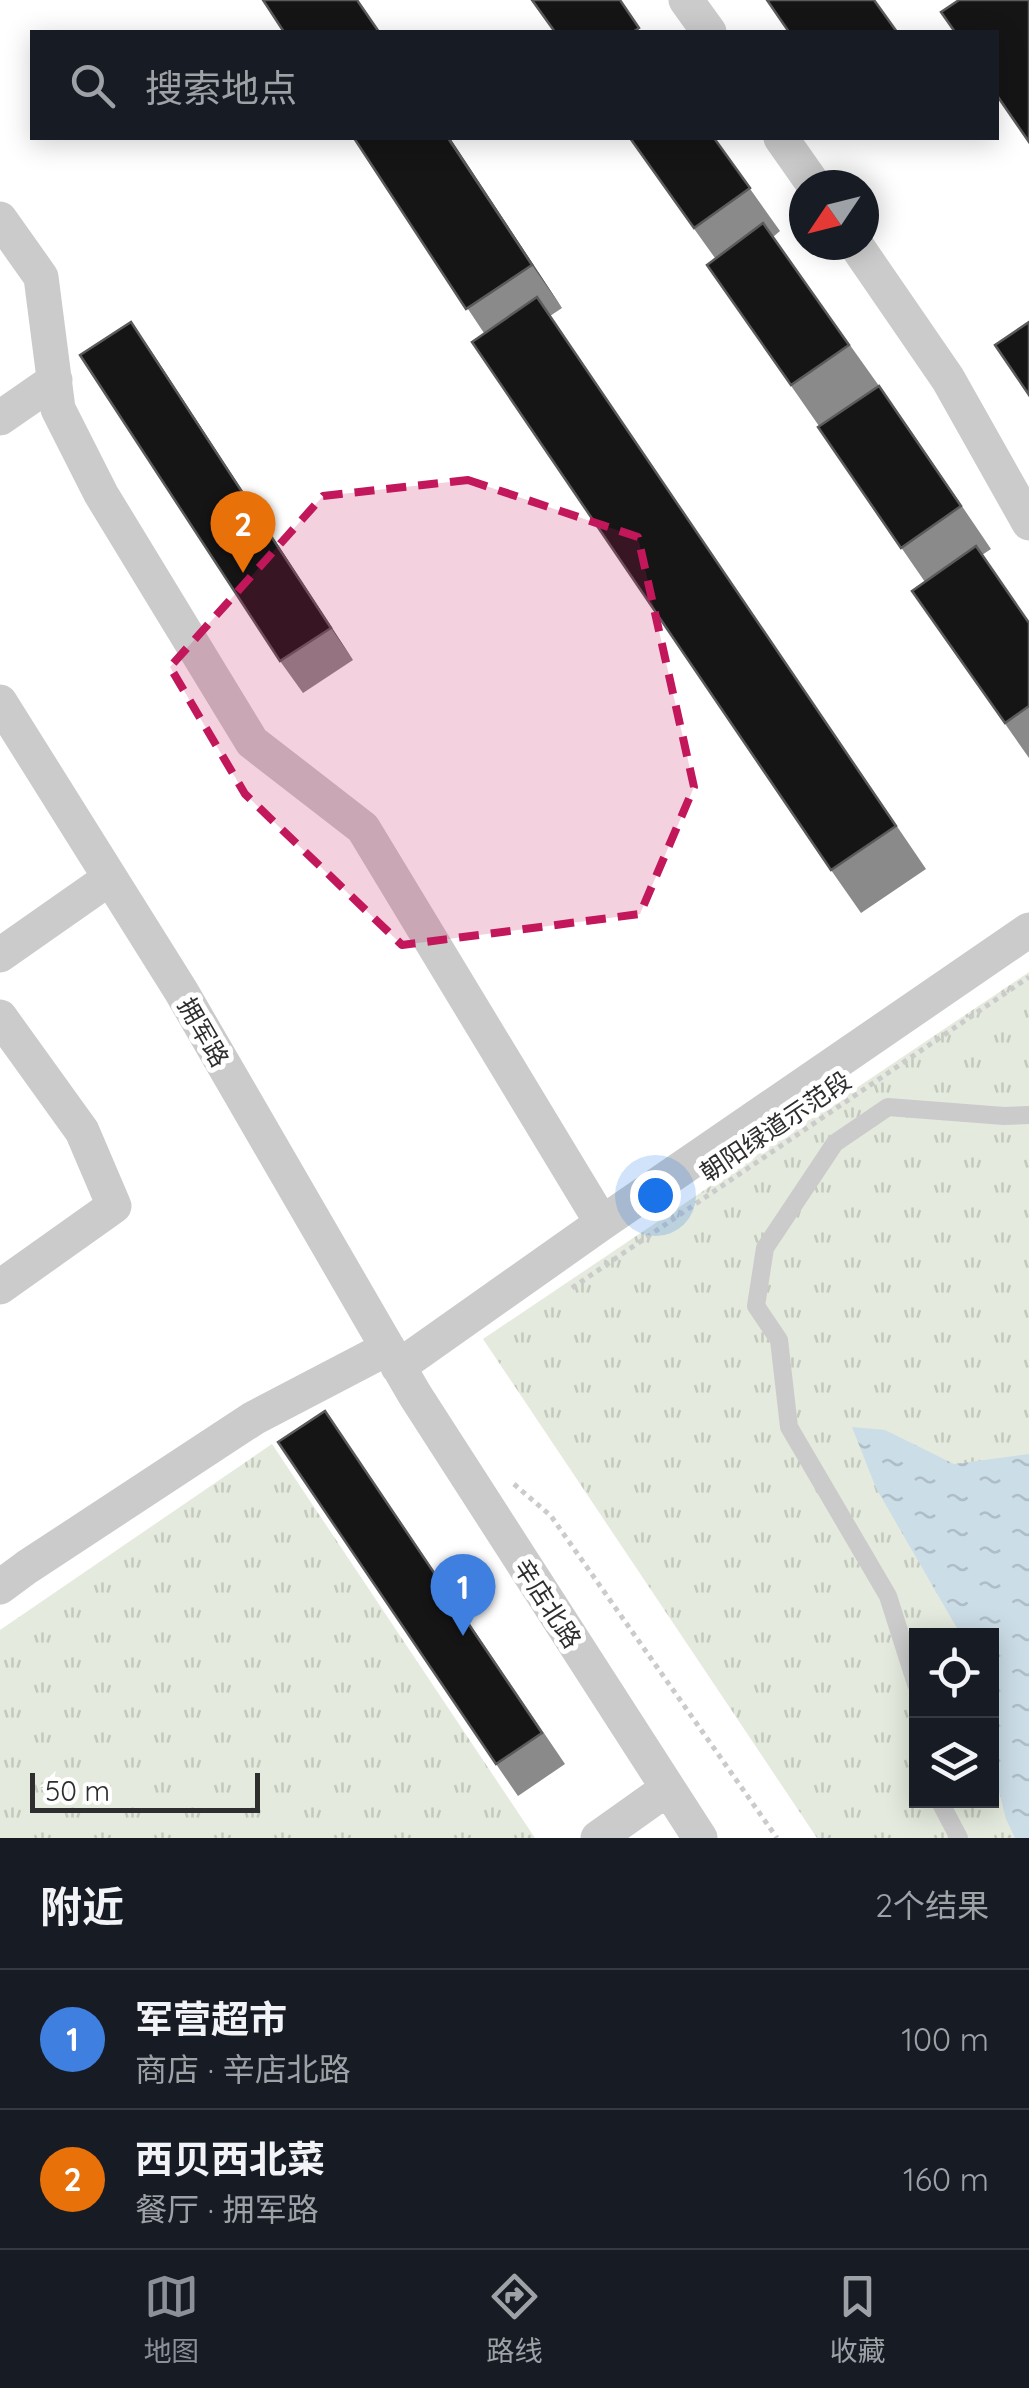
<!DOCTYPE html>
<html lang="zh">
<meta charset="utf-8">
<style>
:root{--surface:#171b24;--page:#242831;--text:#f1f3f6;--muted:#9ea1a6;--line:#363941;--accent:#8c9099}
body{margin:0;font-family:Quicksand,"Noto Sans SC",sans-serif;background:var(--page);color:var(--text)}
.controls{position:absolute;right:30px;bottom:30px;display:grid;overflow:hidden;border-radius:0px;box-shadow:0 5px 25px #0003}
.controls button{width:90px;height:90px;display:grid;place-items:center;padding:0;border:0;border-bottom:2px solid var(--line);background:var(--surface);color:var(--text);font:50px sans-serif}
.compass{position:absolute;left:789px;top:170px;width:90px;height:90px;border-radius:50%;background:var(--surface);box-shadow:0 5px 25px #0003;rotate:235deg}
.scale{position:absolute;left:30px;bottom:25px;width:230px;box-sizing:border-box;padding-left:10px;border:5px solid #2e2e2e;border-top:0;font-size:28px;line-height:35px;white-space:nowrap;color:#2e2e2e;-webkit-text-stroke:8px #fff;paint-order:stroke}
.you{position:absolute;left:655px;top:1195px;width:35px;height:35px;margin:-25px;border:8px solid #fff;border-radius:50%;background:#1a73e8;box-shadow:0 0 0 15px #1a73e833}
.badge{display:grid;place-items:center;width:65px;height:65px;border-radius:50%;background:var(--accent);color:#fff;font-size:32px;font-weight:700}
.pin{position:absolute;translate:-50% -82px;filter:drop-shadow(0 2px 5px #0008)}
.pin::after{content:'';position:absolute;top:52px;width:35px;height:30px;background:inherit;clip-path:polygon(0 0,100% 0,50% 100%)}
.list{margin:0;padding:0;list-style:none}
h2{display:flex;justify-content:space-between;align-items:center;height:130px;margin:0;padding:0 40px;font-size:42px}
h2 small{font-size:32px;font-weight:400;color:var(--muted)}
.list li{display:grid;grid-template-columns:65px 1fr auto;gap:30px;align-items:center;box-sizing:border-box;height:140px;padding:0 40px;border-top:2px solid var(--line)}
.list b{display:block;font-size:38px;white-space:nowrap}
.list p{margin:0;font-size:32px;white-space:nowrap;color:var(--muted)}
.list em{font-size:32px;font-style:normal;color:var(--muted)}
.icon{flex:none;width:55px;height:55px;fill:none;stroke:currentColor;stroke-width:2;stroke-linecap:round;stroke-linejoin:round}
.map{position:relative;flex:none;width:1029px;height:1838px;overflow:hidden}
.search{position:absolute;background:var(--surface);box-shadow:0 5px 25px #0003;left:30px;right:30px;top:30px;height:110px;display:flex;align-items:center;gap:25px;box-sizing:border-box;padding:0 35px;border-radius:0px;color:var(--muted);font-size:38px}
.sheet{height:410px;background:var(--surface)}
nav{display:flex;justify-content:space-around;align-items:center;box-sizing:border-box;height:140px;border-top:2px solid var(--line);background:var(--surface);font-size:28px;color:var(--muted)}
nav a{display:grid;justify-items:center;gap:5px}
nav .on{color:var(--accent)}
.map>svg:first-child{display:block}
</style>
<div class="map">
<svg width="1029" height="1838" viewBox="0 0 1029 1838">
<defs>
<pattern id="grass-tufts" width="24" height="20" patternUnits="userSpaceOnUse" patternTransform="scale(2.5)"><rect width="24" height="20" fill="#e4eadd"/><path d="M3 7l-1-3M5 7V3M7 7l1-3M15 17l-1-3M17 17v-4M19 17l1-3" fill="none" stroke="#c4c9be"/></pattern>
<pattern id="water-ripples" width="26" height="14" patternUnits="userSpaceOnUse" patternTransform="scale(2.5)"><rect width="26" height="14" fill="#cbdde7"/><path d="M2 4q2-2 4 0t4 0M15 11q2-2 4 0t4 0" fill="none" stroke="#afbec6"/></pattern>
</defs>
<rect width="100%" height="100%" fill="#fff"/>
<path fill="url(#grass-tufts)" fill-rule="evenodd" d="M1029 972V1838H817L483 1339ZM916 1636H992V1800H916Z
M272 1444 535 1838H0V1630Z"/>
<path fill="url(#water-ripples)" d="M852 1427 885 1430 954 1464 1029 1454V1838H1015L1006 1819 992 1764V1636L961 1635 876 1488Z"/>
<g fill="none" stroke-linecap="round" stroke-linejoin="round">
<path stroke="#cbcbcb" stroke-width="5" stroke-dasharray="5 5" stroke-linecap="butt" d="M572 1288 1029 977
M514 1484 551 1516 777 1838"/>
<path stroke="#cbcbcb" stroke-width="18" d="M916 1684 888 1596 789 1427 779 1340 756 1306 765 1248 835 1143 888 1107 1004 1116 1029 1115
M939 1800 959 1838"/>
<path stroke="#cbcbcb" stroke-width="35" d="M686 0 709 32
M781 138 814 185
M0 219 41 277 58 409 101 494 252 742 363 828 602 1223
M856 245 948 379 1029 523
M0 418 55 380
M0 702 181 991 415 1395 700 1838
M0 955 110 878
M0 1017 82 1131 114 1206 0 1287
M398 1367 602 1223 1029 930
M0 1587 27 1567 254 1418 388 1348
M598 1838 667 1789"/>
</g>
<path fill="#8a8a8a" d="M354 138H450L562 308 550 316 926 869 861 913 831 870 484 333Z
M629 138H714L780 231 773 237 909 428 991 549 982 555 1029 623V758L912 591 925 582 818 427 819 426 707 265 715 258Z
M153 354 353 660 303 693 280 661Z
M347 1443 565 1764 518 1796 496 1764Z"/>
<path fill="#5b5b5b" d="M448 138H450L562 308 532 265Z
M131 322 153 354 353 660 331 628Z"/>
<path fill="#151515" stroke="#5b5b5b" stroke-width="2.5" d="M263 0H357L379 32H284Z
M532 0H620L639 28 633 32H555Z
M767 0H874L897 32H789Z
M959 0H1029V142L996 94V32H955L941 12Z
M354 138H448L532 265 466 309Z
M630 138H714L750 188 694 228Z
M763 223 849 345 791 385 707 265Z
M537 297 896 826 831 870 472 342Z
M131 322 331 628 280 661 80 355Z
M1029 322V395L995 345Z
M879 386 961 506 901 548 818 427Z
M976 546 1029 623V706L1005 723 912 591Z
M325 1411 542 1733 496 1764 278 1442Z"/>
<path fill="#c2185b" fill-opacity="0.2" stroke="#c2185b" stroke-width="8" stroke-dasharray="20 12" stroke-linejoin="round" d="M468 480 638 537 694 787 640 914 402 945 245 794 170 667 323 496Z"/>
<g text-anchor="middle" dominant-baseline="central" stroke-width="10" stroke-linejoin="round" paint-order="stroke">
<g font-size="25" fill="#2e2e2e" stroke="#fff">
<text transform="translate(204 1032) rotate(60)">拥军路</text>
<text transform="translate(775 1126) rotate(-34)">朝阳绿道示范段</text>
<text transform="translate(548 1603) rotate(57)">辛店北路</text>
</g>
</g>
</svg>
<div class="controls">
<button><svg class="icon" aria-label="locate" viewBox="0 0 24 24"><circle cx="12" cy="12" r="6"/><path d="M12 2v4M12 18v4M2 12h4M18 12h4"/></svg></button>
<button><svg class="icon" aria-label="layers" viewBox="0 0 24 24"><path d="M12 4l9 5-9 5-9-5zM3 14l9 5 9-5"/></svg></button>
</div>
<svg class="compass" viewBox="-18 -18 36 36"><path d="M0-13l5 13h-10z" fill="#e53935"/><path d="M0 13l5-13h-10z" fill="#9ea1a6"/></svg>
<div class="scale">50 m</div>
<div class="you"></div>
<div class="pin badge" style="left:463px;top:1636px;background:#3f7fe0">1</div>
<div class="pin badge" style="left:243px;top:573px;background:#e8710a">2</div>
<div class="search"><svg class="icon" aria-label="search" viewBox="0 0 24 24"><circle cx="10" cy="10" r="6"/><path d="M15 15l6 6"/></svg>搜索地点</div>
</div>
<section class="sheet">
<h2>附近<small>2个结果</small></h2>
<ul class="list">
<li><span class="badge" style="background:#3f7fe0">1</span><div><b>军营超市</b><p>商店 · 辛店北路</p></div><em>100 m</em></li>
<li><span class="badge" style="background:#e8710a">2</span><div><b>西贝西北菜</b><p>餐厅 · 拥军路</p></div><em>160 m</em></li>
</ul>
</section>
<nav>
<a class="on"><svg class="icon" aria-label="map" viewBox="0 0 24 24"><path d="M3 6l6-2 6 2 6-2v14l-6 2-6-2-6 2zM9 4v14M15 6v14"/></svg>地图</a>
<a><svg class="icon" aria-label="directions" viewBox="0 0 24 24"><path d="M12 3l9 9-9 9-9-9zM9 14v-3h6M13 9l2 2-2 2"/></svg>路线</a>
<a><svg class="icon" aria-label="saved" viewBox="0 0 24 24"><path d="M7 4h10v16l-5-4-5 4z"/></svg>收藏</a>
</nav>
